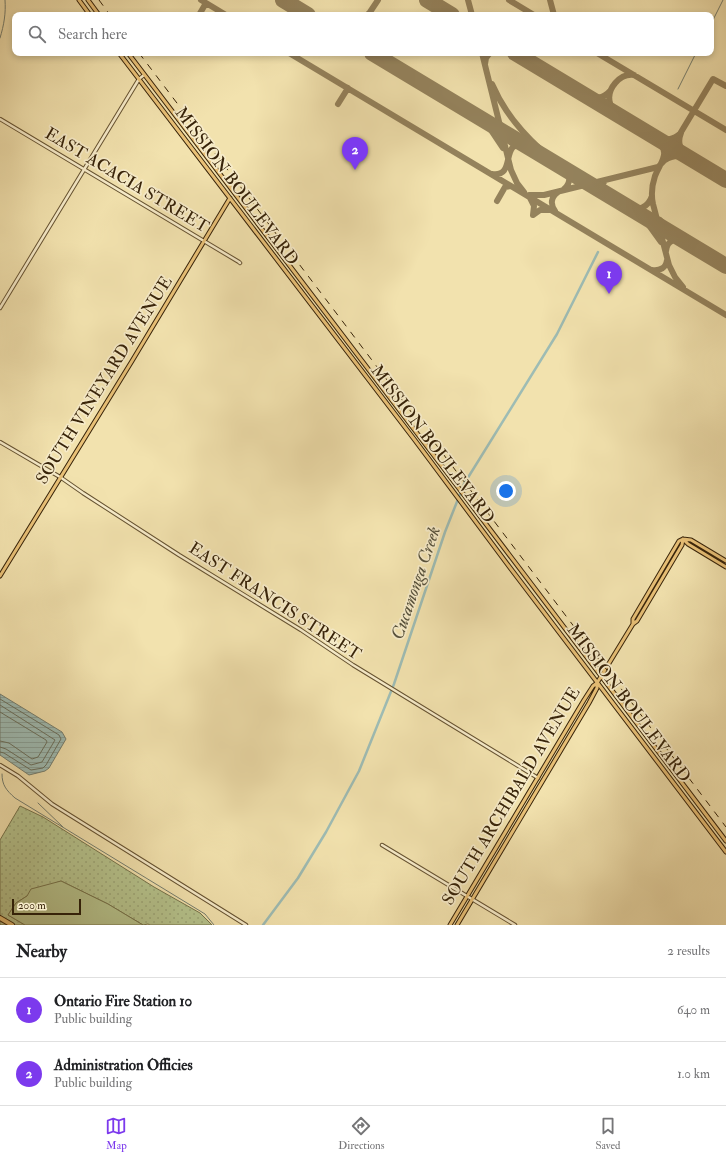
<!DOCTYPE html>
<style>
:root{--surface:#fff;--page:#f6f6f6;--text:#202124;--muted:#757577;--line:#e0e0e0;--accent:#7c3aed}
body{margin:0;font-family:"IM FELL Double Pica",serif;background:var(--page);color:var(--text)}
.scale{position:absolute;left:12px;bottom:10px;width:69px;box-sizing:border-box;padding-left:4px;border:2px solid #372309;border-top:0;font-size:11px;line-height:14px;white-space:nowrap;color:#372309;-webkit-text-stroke:3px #f7ecca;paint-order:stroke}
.you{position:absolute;left:506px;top:491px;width:14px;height:14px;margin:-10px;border:3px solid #fff;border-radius:50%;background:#1a73e8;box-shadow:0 0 0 6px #1a73e833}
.badge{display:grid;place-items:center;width:26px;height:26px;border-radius:50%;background:var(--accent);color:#fff;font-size:13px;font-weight:700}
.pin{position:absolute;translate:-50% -33px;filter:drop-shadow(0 1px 2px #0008)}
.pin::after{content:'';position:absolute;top:21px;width:14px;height:12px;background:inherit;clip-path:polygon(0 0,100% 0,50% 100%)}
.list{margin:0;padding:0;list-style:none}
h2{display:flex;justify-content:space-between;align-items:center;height:52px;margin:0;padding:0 16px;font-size:17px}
h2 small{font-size:13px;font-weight:400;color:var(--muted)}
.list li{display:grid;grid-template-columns:26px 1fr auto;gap:12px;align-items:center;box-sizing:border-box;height:64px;padding:0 16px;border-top:1px solid var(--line)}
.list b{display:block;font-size:15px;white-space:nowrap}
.list p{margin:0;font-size:13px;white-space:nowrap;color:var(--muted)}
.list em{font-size:13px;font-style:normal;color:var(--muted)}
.icon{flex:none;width:22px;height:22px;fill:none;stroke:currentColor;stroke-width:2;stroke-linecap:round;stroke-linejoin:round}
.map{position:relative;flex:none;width:726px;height:925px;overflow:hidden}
.search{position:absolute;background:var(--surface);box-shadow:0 2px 6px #0003;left:12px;right:12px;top:12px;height:44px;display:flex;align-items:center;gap:10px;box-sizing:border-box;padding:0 14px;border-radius:8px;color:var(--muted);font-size:15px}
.sheet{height:180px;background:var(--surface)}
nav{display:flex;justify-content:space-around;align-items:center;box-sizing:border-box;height:56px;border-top:1px solid var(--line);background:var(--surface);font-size:11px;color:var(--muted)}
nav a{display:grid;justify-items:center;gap:2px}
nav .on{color:var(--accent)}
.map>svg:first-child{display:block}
</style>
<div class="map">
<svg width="726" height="925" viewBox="0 0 726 925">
<defs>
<pattern id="grass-dots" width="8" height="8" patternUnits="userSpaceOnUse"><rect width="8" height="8" fill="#b6c48e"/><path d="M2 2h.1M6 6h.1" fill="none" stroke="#9da879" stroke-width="1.8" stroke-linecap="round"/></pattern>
<pattern id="water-rules" width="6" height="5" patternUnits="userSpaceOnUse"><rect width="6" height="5" fill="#9ebcb4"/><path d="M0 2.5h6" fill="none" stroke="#89a199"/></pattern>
</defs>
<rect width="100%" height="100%" fill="#f2e2ae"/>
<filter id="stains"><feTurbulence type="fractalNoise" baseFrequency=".005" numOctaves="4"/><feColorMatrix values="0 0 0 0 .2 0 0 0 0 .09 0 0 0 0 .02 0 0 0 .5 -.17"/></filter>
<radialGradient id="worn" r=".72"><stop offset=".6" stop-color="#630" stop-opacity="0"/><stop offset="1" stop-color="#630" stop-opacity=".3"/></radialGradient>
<path fill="url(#grass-dots)" stroke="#76744c" d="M20 806 43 817 154 887 200 913 212 925H150L148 924 143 925 108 904 61 881 27 896 16 903 8 915 25 925H0V840Z"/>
<path fill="#b6c48e" stroke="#76744c" d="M61 881 108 904 143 925H25L8 915 16 903 27 896 31 889Z"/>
<path fill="url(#water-rules)" stroke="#757f70" d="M0 694 62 732 66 739 49 768 45 771 29 775 0 755Z"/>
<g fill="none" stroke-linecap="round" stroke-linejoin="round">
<path stroke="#6a705e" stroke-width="1" d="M0 699 59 735 61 739 46 765 43 768 31 770 4 753 0 752
M0 705 55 740 42 762 31 765 6 749 0 747
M0 712 46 740 47 742 38 757 32 759 9 743 0 741"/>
<path stroke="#757f70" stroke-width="1" d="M711 24 723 0
M0 38C4 25 6 13 5 0
M678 89 696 53
M2 774C2 785 6 790 15 798L205 914 214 925
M38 803 63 827"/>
<path stroke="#9ebcb4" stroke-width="2.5" d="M263 925 298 878 326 832 359 771 394 684 445 532 464 484 557 334 598 252"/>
<path stroke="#94825c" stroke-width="6" d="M201 0 226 15
M468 0 472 15
M509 0 534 15
M550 0 554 15
M301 11 304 15
M199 15 206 3
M367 15 370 12 378 0
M289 53 726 315
M482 53 511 170 517 183 524 192
M597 53 726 130
M485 64 486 58 490 53
M492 84C507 119 533 145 563 168
M585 95C595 99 603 99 610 91
M338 104 348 88
M472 113 489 127 503 148
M619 115C615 112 611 108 610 103 606 89 620 73 634 75
M654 137C672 153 662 159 655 176 652 185 651 195 653 204L669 265 675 277 683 287
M656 137C666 141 673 140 681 133 677 143 680 149 688 157
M665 160C683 147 709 168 726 176
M564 169C571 175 571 183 564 189
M492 174C518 178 498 137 527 146
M606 180 603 183 602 188 608 195
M584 186 600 190
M529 195H544L658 167 663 162 713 79 726 86
M530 198 534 206 533 215 540 210H549
M497 201 505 187 511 186
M628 207C638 211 648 208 652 196
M631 209 648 224 661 242
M555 211C550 204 551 197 558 192
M660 220 674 234
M666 251C667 240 676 237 686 242
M652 270C660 271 666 268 667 260"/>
<path stroke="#94825c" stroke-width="16" d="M283 0 308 15
M427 0 452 15
M372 53 726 266
M515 53 726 180"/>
<defs>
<path id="minor" d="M0 119 239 262 240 263
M0 308 139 79 144 75
M0 442 60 477 83 493 179 555 301 630 353 665 538 778
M0 765 18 776 52 804 246 925
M382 845 515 925"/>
<path id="major" d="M79 0 90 15
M88 0 99 15
M119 53 414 439 511 569 726 852
M128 53 464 495 726 841
M228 184 232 185 238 183
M683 539 688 544 726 567
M683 539 691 540 726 561
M0 576 132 361 230 198
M633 624 637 621 682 545 683 539
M595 667 600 670 606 668
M450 925 584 700 593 686 597 683 633 624V619L679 541 683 539
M457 925 589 703 597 688V683"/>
<path id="highway" d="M0 918 12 925"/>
</defs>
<use href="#minor" stroke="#665332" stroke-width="4.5"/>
<use href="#major" stroke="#372309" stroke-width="5"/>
<use href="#highway" stroke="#372309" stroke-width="6"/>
<use href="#minor" stroke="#f7ecca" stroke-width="2.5"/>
<use href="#major" stroke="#e9c177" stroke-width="3"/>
<use href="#highway" stroke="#e9c177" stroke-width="4"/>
<path stroke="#372309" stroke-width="1" stroke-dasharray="7 7" stroke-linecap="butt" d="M99 0 110 15
M139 53 726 827"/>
</g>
<g text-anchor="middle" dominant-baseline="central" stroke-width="3.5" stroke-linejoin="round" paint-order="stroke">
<g font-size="17" fill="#372309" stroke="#f7ecca">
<text transform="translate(127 180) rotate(31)">EAST ACACIA STREET</text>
<text transform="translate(237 186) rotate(53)">MISSION BOULEVARD</text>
<text transform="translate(104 380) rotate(-58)">SOUTH VINEYARD AVENUE</text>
<text transform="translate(433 444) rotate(53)">MISSION BOULEVARD</text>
<text transform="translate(275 601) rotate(33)">EAST FRANCIS STREET</text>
<text transform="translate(629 703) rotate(53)">MISSION BOULEVARD</text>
<text transform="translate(511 796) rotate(-59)">SOUTH ARCHIBALD AVENUE</text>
</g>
<g font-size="18" font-style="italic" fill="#56513c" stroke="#f7ecca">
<text transform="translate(416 583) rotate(-71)">Cucamonga Creek</text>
</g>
</g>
<rect width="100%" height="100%" filter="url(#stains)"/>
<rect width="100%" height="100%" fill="url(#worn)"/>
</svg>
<div class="scale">200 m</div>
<div class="you"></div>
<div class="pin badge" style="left:609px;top:294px">1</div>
<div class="pin badge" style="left:355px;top:170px">2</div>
<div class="search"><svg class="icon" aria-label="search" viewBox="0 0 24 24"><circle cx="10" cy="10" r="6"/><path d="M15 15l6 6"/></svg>Search here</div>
</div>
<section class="sheet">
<h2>Nearby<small>2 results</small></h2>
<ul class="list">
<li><span class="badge">1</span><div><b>Ontario Fire Station 10</b><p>Public building</p></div><em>640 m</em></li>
<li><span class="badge">2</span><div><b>Administration Officies</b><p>Public building</p></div><em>1.0 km</em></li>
</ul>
</section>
<nav>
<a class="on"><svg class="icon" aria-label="map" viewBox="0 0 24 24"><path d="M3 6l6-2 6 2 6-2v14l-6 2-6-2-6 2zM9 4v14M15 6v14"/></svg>Map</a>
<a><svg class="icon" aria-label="directions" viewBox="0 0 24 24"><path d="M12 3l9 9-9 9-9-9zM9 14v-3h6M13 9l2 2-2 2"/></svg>Directions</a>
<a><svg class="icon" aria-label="saved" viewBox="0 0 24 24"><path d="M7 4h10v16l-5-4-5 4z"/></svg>Saved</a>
</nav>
